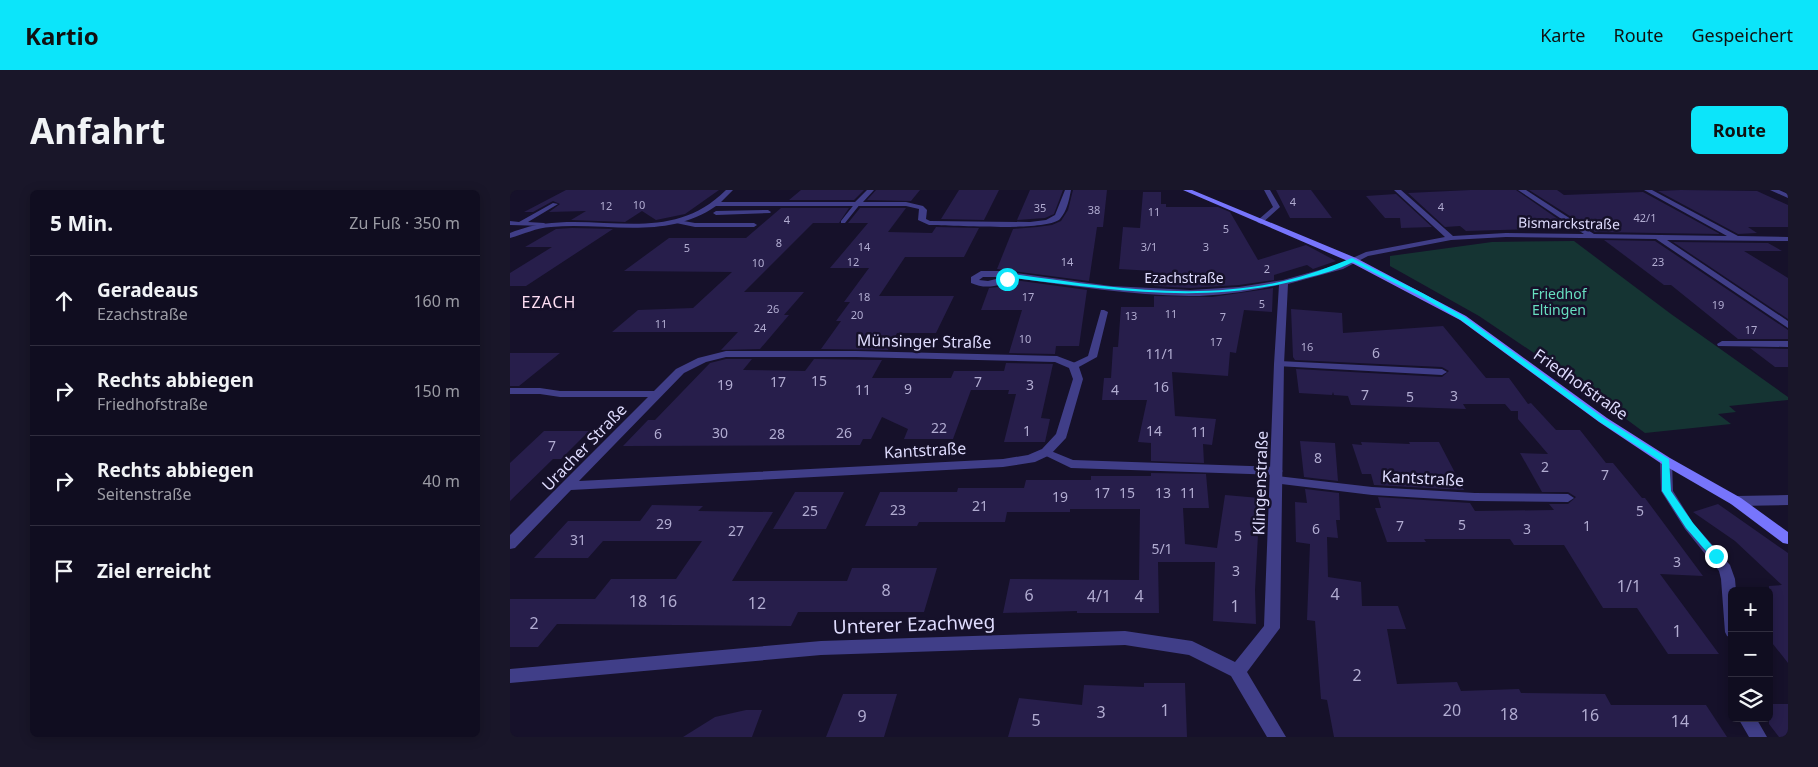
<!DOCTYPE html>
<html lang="de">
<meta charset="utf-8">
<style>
:root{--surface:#100d20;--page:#191629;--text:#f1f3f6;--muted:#9c9ca5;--line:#302d3e;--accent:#0ce5fa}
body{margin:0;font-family:"Noto Sans",sans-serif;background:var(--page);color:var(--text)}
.controls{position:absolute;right:15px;bottom:15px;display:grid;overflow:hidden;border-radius:8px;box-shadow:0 2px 12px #0003}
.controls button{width:45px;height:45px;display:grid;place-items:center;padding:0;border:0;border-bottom:1px solid var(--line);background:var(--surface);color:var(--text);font:25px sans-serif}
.stop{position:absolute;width:15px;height:15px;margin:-11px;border:4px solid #0ce5fa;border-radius:50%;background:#fff}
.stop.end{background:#0ce5fa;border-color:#fff;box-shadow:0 1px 5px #0008}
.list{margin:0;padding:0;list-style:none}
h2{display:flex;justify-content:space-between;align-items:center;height:65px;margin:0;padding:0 20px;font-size:21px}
h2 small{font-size:16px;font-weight:400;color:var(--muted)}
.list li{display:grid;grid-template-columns:32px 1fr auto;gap:15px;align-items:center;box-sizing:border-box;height:90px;padding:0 20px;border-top:1px solid var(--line)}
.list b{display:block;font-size:19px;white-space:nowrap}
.list p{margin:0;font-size:16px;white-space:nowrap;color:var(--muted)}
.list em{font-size:16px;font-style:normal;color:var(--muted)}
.icon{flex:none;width:28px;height:28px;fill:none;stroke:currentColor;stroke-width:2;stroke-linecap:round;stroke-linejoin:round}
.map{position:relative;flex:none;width:1278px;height:547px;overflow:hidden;border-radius:8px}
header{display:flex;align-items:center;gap:30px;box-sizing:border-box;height:70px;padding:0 25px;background:var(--accent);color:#111}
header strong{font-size:24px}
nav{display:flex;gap:28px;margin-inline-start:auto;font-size:18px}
.intro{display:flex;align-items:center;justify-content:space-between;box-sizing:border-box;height:120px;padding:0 30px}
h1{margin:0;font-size:35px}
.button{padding:12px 22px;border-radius:8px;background:var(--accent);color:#111;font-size:18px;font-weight:700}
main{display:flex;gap:30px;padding:0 30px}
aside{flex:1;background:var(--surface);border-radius:8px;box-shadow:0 2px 12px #0003}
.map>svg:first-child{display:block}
</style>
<header>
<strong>Kartio</strong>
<nav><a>Karte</a><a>Route</a><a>Gespeichert</a></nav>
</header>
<div class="intro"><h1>Anfahrt</h1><a class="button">Route</a></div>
<main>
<aside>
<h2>5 Min.<small>Zu Fuß · 350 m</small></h2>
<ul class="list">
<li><svg class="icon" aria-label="ahead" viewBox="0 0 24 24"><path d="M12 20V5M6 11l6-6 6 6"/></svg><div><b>Geradeaus</b><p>Ezachstraße</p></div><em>160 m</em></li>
<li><svg class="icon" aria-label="right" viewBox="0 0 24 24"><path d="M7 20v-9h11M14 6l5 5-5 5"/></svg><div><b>Rechts abbiegen</b><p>Friedhofstraße</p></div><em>150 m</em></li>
<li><svg class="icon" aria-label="right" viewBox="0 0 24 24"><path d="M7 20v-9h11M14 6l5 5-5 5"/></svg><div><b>Rechts abbiegen</b><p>Seitenstraße</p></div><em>40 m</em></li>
<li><svg class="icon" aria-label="arrive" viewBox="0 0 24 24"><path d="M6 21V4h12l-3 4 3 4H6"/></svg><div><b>Ziel erreicht</b></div></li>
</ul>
</aside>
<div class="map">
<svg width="1278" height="547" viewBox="0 0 1278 547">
<rect width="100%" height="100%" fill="#16112a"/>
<path fill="#153433" d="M1064 51 1161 124 1278 207V210L1219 216 1226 222 1208 224 1221 234 1135 243 1058 186 969 126 880 76V66L982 52Z"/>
<path fill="#271e4b" d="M56 0H209L175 24 146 30 132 21 115 32 61 30 76 21 39 22 50 14 43 11 23 22H14Z
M291 0H354L344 10H279Z
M366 0H410L401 11 357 10Z
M449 0H489L474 30 431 29Z
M520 0H553L544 24 535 28 507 30Z
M563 0H597L593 37H587L579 91 487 79 503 39 527 37 542 35 551 31 558 20Z
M766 0H801L822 28H780Z
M961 0H1006L1061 38 956 41 950 36 935 37 898 3Z
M1019 0H1047L1054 5 1133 2 1210 44 1085 42Z
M1171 0 1247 1 1278 15V37H1238L1247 43 1228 44 1148 1Z
M633 2H651V14H656V17H708L720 22 748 70 796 55 826 71 803 79 797 75 790 77 764 85V90L729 95 680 98 644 96 643 81 609 79 613 37 630 38Z
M886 4 922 37 891 38 890 28H875L856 6Z
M271 18H339L329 33H303L234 102H294L274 125H279L250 159 211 160 228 142H102L128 120 183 118 222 82 114 81 159 48H236Z
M350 18H396L378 42 422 43 426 37 469 38 454 67H395L369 106H444L426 143H387L378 160 311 159 331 131H326L340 112H334L359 78H320L358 33H338Z
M62 38 103 39 16 96H0V83L42 57H15L46 39Z
M1094 50 1145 51 1278 140V149H1228L1161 95H1154Z
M1163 52 1258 53 1272 61H1234L1278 88V129Z
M504 90 577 100 569 156H546L545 164 499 163 512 120H471L479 98 489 97Z
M763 98 762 122 734 120 726 163 720 162 718 186 662 182 665 226 706 229 702 255 693 254 694 273 641 271V253L628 252 637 210H592L594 188H601L603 157H608L611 117H644V106L702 107Z
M781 119 832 123 833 143 933 136 976 188H999L1018 214 1021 213 1046 240H1070L1096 273H1103L1132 308H1135L1193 386 1150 384 1209 464H1158L1127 418H1093L1054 355H1004L1000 349H914L916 352H877L865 318H871L868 307 960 313 965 321 1044 320 1039 314H1058L1066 307 1058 302H1032L1010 263 1038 264 1008 229V221H1001L995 214H953L956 219 841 215 838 206 824 205 823 202 822 205 789 203 786 179 932 187 939 181 932 177 785 170 783 167Z
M1240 158 1278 159V177H1265Z
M0 163H50L9 196H0Z
M216 169H242L233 180 295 181 304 169 372 170 362 188H441L444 181H494L496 173 543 174 531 228 540 229 535 252H494L506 204H498L499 200H461L443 249H394L398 239 372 227 361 249H353L350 255 113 256 138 230H145L200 173Z
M34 241H79L51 269H43L0 311V273Z
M790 251 825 253 828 291 794 287Z
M851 252 900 254 899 252H929L954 300 864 295 861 284H852L842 254 852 255Z
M641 283 696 284 699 318H673L675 354 707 358 715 305 750 308 745 400 746 434 703 431 705 372H648L649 423H567V421L493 423 500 389 629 390 630 319H560V322H497L495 332H409L407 336H355L370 302H447L448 298H514L516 290H581V286H641Z
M795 299 829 303 830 330H826L828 348 817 347 818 387 851 392 852 416H888L896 439H877L887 494 947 492 951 501 1009 499 1011 503 1095 504 1101 515H1196L1217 547H824L817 510 811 509 805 431 797 430 800 354 786 352 785 312 797 313Z
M285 302H334L316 339H263Z
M1208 314 1278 363V473L1259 449V396L1272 395 1225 351 1183 322Z
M142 315 193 316 188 321 263 322 222 391H337L342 378H427L414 422H288L281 436 47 434 28 457H0V409H85L101 389H166L192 351H93L78 368H24L58 331H130Z
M634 493H675L677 547H498L509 508 572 515 574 495 634 497Z
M333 504H387L374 547H316Z
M1259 514H1278V547H1269L1259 534Z
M236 520H252L242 547H173L205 527Z"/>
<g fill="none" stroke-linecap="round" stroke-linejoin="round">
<path fill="#403e88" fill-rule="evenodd" d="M346 12 351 13 335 33H331V31Z
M43 13 48 14 18 32 34 33 37 35 36 36 0 35V31L9 32Z
M258 20 261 22 260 23 206 25 203 23 206 21Z
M168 30 185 33H244L247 35 244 37H185L166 33V31Z
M591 120H594L598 122 587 167 567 178H561V174L578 166Z
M769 171 932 179 937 182 932 185 766 176V172Z
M0 198H30L50 201H147L152 204 147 207H50L30 204H0Z
M536 259 563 270 767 277 773 281 767 285 561 278 532 264 530 262Z
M1156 267 1162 271 1163 301 1183 333 1220 375 1225 389 1226 401H1222V448L1217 446 1215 442 1211 389 1209 381 1175 339 1151 301 1150 271Z
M767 286 862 297 965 303 1058 304 1064 308 1058 312 965 311 862 305 763 293 761 290 763 287Z
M1228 528H1246L1257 547H1239Z"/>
<path fill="#403e88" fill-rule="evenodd" d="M216 0H223L211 12H345L357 0H364L353 12H396L413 16 417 20 416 29 420 31 520 32 536 30 545 25 555 0H561C559 10 557 21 550 29 536 42 442 35 419 35L408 30 409 19 396 16H206C156 51 97 32 41 37 26 38 14 44 0 48V43L5 41C77 14 154 62 216 0Z
M754 0H760L770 17 751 34 747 32 748 30 763 17Z
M884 0H891L943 46 996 43 1074 44 1008 0H1016L1084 44 1217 46 1134 0H1142L1228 46 1278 47V51L1157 50 1278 131V138L1146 49 996 47 941 50 858 66 833 79 778 94 774 174 770 438 737 482 776 547H757L721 486 679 465 615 455 311 465 0 493V479L311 451 615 441 682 451 725 472 754 436 764 174 769 95C740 101 709 106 679 106 620 105 562 96 504 88 491 96 476 100 461 93V87L471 81H492L601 96 680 100 729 97 773 90 827 75 856 62 935 47ZM473 87H494L478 91 469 90Z
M1260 0H1269L1278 4V8Z
M1212 151H1278V157L1208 156 1207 154Z
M216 161H346L547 166 568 174 573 189 556 248 540 265 525 272 493 277 61 300 5 358 0 359V345L166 179 188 168ZM216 167H346L545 172 559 178 563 189 546 244 532 259 518 265 493 269 69 291 174 183 196 172Z
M1278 305V315L1226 316 1221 314 1219 311 1221 308 1226 306Z"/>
<path fill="#7775fc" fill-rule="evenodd" d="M673 0H682L846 68 956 126 1097 228 1160 268 1231 308 1278 342V354L1273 353 1221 314 1152 274 1089 232 950 130 840 72Z"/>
</g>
<path fill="#0ce5fa" d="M842 68 914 104 955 127 1095 229 1159 269 1161 301 1183 333 1209 364V369H1203L1176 338 1152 301V272L1090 232 951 130 910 106 843 72C828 80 812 84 796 88 699 115 601 100 503 88L497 91 494 89 502 84C591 96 685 112 774 91 798 85 820 77 842 68Z"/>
<g text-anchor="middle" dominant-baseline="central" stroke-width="5" stroke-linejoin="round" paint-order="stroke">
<g font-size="11" fill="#b1acd1">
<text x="783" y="11">4</text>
<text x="129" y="14">10</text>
<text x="96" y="15">12</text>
<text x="931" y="16">4</text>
<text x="530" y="17">35</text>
<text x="584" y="19">38</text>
<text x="644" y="21">11</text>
<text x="1135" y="27">42/1</text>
<text x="277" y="29">4</text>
<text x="716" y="38">5</text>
<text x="269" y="52">8</text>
<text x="354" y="56">14</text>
<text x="639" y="56">3/1</text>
<text x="696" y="56">3</text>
<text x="177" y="57">5</text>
<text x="343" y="71">12</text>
<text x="557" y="71">14</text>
<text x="1148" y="71">23</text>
<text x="248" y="72">10</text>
<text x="757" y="78">2</text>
<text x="354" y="106">18</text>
<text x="518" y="106">17</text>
<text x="752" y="113">5</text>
<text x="1208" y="114">19</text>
<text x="263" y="118">26</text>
<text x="661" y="123">11</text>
<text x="347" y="124">20</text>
<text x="621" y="125">13</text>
<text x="713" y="126">7</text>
<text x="151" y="133">11</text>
<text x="250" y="137">24</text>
<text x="1241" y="139">17</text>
<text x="515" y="148">10</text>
<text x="706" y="151">17</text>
<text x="797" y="156">16</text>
</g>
<g font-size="14" fill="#dfdcfe" stroke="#16112a">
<text transform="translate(1059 33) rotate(1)">Bismarckstraße</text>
<text x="674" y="87">Ezachstraße</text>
</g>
<g font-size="14" fill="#67dfc0" stroke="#16112a">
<text x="1049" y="103">Friedhof<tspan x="1049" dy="16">Eltingen</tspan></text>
</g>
<g font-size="14" fill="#b1acd1">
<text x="866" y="162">6</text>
<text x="650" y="163">11/1</text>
<text x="309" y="190">15</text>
<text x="268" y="191">17</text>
<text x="468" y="191">7</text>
<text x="215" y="194">19</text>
<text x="520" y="194">3</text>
<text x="651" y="196">16</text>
<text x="398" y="198">9</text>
<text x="353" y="199">11</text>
<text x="605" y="199">4</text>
<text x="855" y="204">7</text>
<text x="944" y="205">3</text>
<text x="900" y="206">5</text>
<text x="429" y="237">22</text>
<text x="517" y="240">1</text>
<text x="644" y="240">14</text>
<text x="689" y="241">11</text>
<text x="210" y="242">30</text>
<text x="334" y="242">26</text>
<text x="148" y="243">6</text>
<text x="267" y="243">28</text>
<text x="42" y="255">7</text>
<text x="808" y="267">8</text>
<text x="1035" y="276">2</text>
<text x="1095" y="284">7</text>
<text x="592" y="302">17</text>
<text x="617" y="302">15</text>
<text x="653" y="302">13</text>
<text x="678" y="302">11</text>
<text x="550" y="306">19</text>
<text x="470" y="315">21</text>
<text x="388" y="319">23</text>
<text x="300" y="320">25</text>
<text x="1130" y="320">5</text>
<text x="154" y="333">29</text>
<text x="952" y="334">5</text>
<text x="890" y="335">7</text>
<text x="1077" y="335">1</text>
<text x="806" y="338">6</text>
<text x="1017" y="338">3</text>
<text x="226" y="340">27</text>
<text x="728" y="345">5</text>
<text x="68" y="349">31</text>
<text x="652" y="358">5/1</text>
<text x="1167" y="371">3</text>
<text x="726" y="380">3</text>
</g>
<g font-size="16" letter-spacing="1" fill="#fedef3" stroke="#16112a">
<text x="39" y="112">EZACH</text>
</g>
<g font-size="16" fill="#dfdcfe" stroke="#16112a">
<text transform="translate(414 151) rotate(1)">Münsinger Straße</text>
<text transform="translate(1071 194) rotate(35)">Friedhofstraße</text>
<text transform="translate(74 257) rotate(-46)">Uracher Straße</text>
<text transform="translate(415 260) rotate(-3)">Kantstraße</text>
<text transform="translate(913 288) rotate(3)">Kantstraße</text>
<text transform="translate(750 293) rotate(-88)">Klingenstraße</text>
</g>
<g font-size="16" fill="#b1acd1">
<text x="1119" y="396">1/1</text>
<text x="376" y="400">8</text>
<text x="825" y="404">4</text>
<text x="519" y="405">6</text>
<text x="589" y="406">4/1</text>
<text x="629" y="406">4</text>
<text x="128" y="411">18</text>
<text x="158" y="411">16</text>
<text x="247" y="413">12</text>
<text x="725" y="416">1</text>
<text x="24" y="433">2</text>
<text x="1167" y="441">1</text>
<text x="847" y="485">2</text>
<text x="655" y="520">1</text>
<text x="942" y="520">20</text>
<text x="591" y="522">3</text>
<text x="999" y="524">18</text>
<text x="1080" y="525">16</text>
<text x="352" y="526">9</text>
<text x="526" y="530">5</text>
<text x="1170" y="531">14</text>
</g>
<g font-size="19" fill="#dfdcfe" stroke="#16112a">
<text transform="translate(404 434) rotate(-2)">Unterer Ezachweg</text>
</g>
</g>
</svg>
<div class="controls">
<button>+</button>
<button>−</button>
<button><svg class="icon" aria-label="layers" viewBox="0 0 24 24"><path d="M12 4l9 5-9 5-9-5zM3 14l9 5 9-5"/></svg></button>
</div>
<div class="stop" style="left:497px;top:89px"></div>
<div class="stop end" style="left:1206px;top:366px"></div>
</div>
</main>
